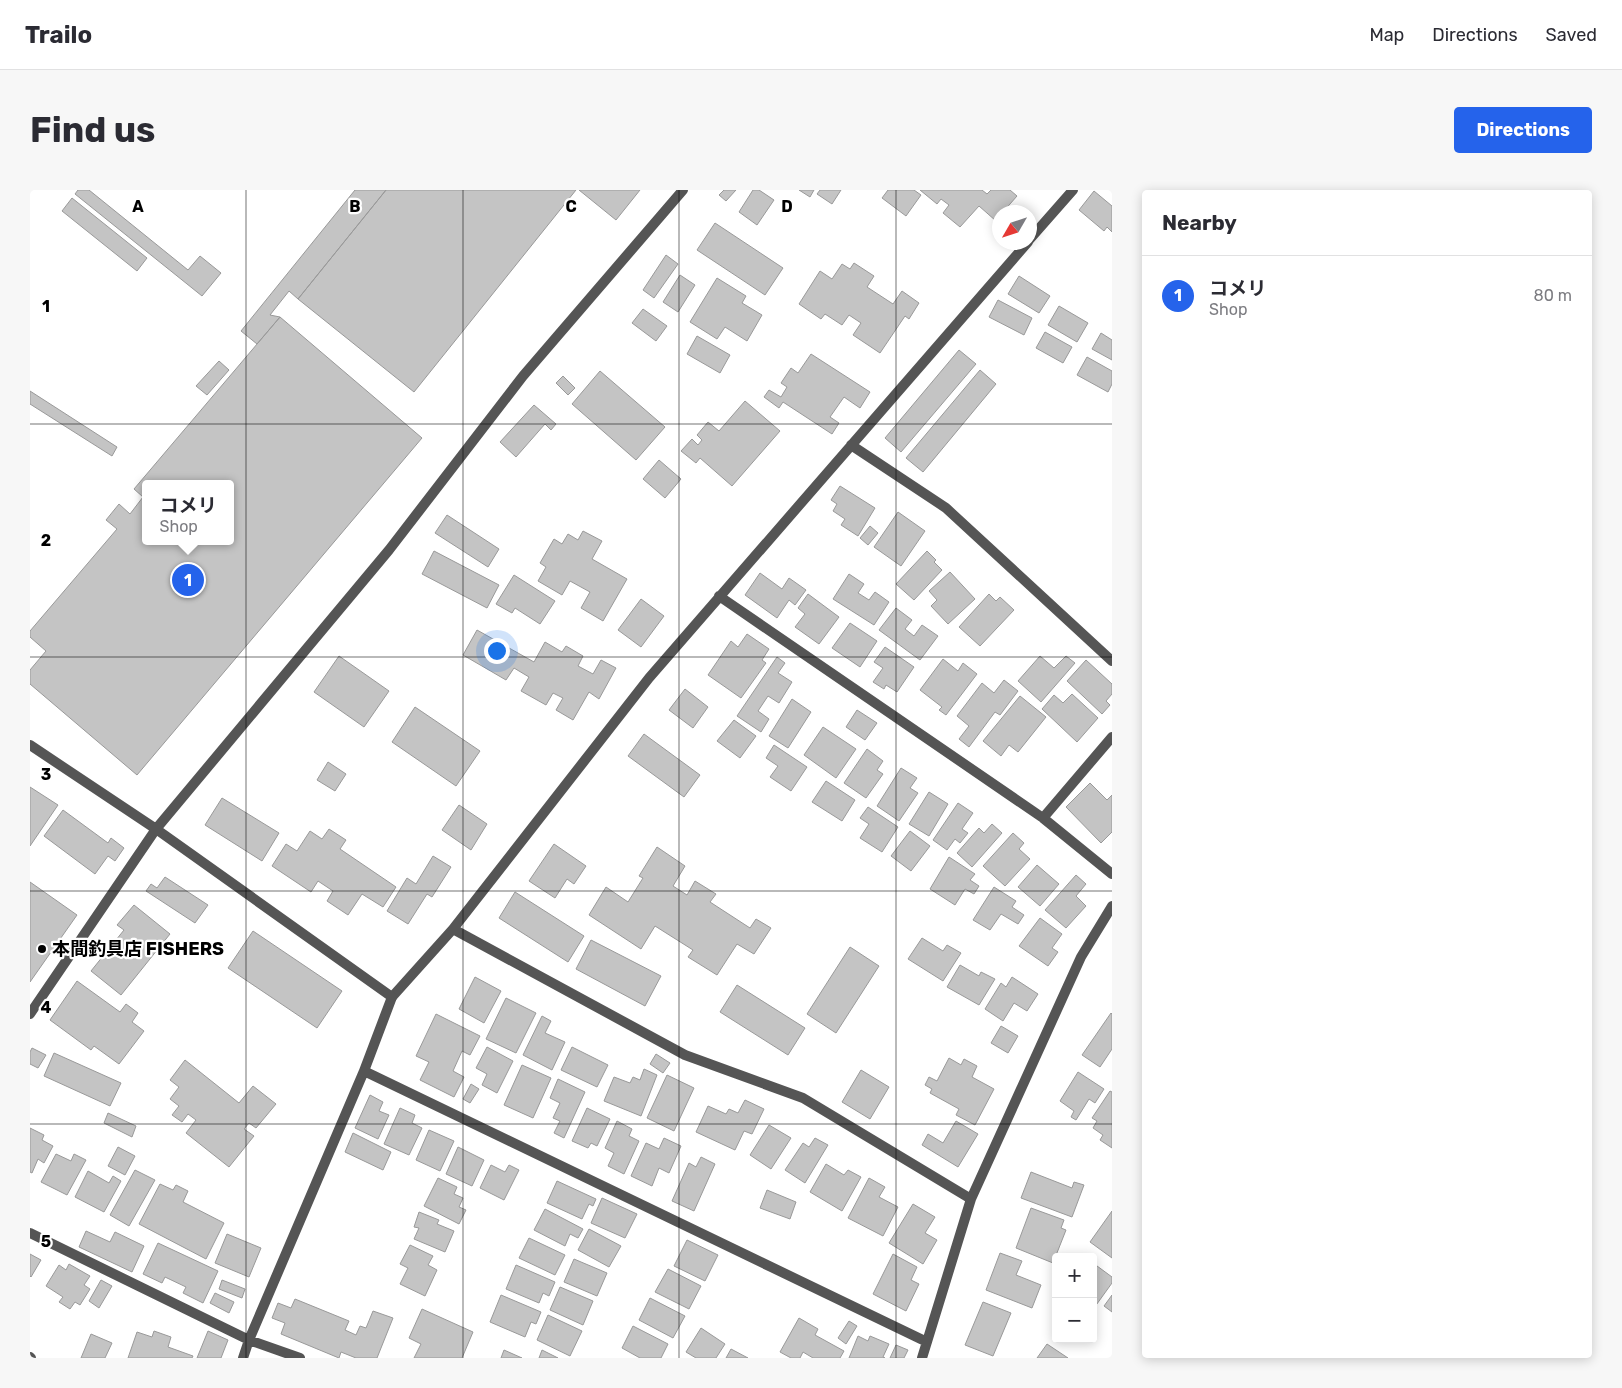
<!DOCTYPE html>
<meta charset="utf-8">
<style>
:root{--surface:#fff;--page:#f7f7f7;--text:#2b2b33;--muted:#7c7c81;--line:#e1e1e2;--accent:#2563eb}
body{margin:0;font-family:Rubik,"Noto Sans JP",sans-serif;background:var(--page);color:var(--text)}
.controls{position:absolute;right:15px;bottom:15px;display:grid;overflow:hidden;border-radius:5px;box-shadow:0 2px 12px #0003}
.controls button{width:45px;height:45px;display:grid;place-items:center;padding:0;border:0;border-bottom:1px solid var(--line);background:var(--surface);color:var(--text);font:25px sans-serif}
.compass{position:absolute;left:962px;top:15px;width:45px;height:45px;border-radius:50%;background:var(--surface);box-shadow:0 2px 12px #0003;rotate:231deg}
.you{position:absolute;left:466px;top:460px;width:18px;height:18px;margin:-12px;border:4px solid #fff;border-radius:50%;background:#1a73e8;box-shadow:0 0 0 8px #1a73e833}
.badge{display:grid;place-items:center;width:32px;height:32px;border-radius:50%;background:var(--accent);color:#fff;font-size:16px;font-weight:700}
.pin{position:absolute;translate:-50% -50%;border:2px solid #fff;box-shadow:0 1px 5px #0006}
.popup{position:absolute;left:112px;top:290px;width:92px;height:65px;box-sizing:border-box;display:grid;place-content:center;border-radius:5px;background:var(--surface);filter:drop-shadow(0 1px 4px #0005);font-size:16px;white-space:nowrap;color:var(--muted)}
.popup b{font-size:19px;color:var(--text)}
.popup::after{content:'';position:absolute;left:50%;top:100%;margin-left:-10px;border:10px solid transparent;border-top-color:var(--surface)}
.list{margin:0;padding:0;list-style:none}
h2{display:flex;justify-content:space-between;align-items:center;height:65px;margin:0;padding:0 20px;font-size:21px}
h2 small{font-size:16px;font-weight:400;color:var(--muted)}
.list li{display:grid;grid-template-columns:32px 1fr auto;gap:15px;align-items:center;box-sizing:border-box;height:80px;padding:0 20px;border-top:1px solid var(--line)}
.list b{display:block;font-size:19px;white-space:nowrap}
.list p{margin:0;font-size:16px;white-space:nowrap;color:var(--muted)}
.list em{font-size:16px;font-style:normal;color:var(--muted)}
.map{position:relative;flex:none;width:1082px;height:1168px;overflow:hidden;border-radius:5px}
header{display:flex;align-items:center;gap:30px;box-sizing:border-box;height:70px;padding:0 25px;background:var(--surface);border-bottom:1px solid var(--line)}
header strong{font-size:24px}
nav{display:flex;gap:28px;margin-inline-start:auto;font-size:18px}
.intro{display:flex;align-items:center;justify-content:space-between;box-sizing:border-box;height:120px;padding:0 30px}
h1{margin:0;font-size:35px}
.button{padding:12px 22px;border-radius:5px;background:var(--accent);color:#fff;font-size:18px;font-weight:700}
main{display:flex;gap:30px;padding:0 30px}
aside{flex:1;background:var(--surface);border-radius:5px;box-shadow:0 2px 12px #0003}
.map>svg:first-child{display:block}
</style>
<header>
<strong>Trailo</strong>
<nav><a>Map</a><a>Directions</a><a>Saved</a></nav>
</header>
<div class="intro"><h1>Find us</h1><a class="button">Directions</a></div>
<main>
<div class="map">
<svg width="1082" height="1168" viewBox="0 0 1082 1168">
<rect width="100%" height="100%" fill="#fff"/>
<path fill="#c4c4c4" stroke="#999" fill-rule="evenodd" d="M48 0H59L158 80 170 66 191 83 172 106 45 4Z
M325 0H356L268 109 259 101 240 125 250 127 227 154 211 141Z
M356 0H546L384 202 268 109Z
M549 0H610L586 30Z
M694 0H706L696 11 689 5Z
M723 0H729L744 10 727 35 709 22Z
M769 0H784L780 7Z
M790 0H811L802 14 787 4Z
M858 0H884L891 5 876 26 852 8Z
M890 0H952L957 4 961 0H980L987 6 973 22H969V27L966 31 949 16 930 37 913 23 919 15 911 9 907 14Z
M1064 1 1082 16V42L1077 37 1074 41 1049 20Z
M42 8 117 68 107 81 32 21Z
M685 33 753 78 735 105 667 60Z
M636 65 648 74 624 108 613 100Z
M824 73 844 86 837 97 863 114 872 101 889 113 879 129 875 126 850 163 823 145 831 133 819 125 812 135 795 124 791 129 769 114 790 81 802 89 812 74 820 79Z
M650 85 665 95 648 122 633 112Z
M989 86 1020 106 1009 123 978 104Z
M687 88 716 106 712 113 732 125 717 151 695 137 687 149 660 132Z
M968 110 1002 128 994 145 959 127Z
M1029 116 1058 133 1047 152 1018 135Z
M613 119 637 136 626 151 602 133Z
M250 127 392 248 107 585 0 494V480L16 461 0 447V441L87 339 76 330 89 314 100 324 113 307 104 299ZM116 294H200V351H116Z
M1015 142 1042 157 1033 173 1006 158Z
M1071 143 1082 150V170L1062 159Z
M667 146 700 165 690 183 657 164Z
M929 160 946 174 871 262 855 248Z
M781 164 840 202 830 218 814 207 800 227 809 233 802 244 753 212 749 218 734 207 739 200 751 207 757 197 751 193 761 178 768 183Z
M1057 167 1082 181V194L1078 202 1047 185Z
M189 171 199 180 177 205 166 196Z
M950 180 966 194 893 282 876 268Z
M570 181 635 237 606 270 542 214Z
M533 186 545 198 538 205 526 193Z
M0 201 87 257 82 266 0 214Z
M715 211 750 241 702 296 670 268 666 273 651 261 662 249 668 255 672 250 667 245 678 232 689 241Z
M504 215 526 234 521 240 515 234 486 267 470 252Z
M629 270 651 289 635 308 613 289Z
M810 296 845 318 828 346 811 335 815 329 803 321 807 314 801 310Z
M868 322 895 341 871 376 844 357Z
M417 325 469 359 458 377 405 343Z
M840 336 848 343 838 355 830 348Z
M553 341 572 351 562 369 597 389 573 431 551 418 560 402 540 391 532 405 508 391 516 377 510 373 524 349 532 354 538 344 548 350Z
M404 361 469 395 457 418 392 384Z
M897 361 906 370 904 372 912 380 884 410 866 394Z
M920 382 945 409 918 434 901 416 907 410 899 401Z
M730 383 752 399 759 388 776 400 765 415 759 410 747 428 715 405Z
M819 384 834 394 828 403 839 410 845 402 859 412 844 435 803 409Z
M484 385 525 411 510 434 485 418 482 423 466 414Z
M778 404 809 427 789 454 765 437 775 424 768 418Z
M959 404 966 411 970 407 984 420 950 456 929 437Z
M611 409 634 426 611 457 588 440Z
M866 418 882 430 875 439 884 446 892 435 908 446 890 470 849 440Z
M820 433 847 451 830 477 802 458Z
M447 440 504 472 515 452 532 462 536 456 553 466 548 476 563 484 571 470 586 478 569 509 559 502 543 530 526 520 533 508 523 503 516 515 491 501 499 487 484 478 476 490 433 465Z
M717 444 739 459 732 470 736 473 711 508 678 485 701 451 708 457Z
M855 457 884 477 867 502 856 495 854 499 843 492 853 478 844 472Z
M309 466 359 501 334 537 284 502Z
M1010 466 1024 478 1036 466 1045 473 1011 512 988 491Z
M747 467 755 473 748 483 762 492 749 513 738 506 728 521 739 529 731 542 707 526Z
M913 469 928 481 933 473 947 484 916 525 909 520 912 517 890 500Z
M1056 470 1082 494V504L1076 511 1080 515 1072 524 1037 491Z
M974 490 988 501 970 525 965 522 939 557 929 549 939 536 927 526 952 493 964 503Z
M655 499 678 517 663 538 639 520Z
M1042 504 1068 528 1047 552 1012 519 1024 505 1033 513Z
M990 506 1016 527 988 562 979 555 971 566 953 551Z
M762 509 781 522 758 558 739 546Z
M385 517 450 561 426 596 362 552Z
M827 520 847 533 835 550 816 537Z
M704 530 726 546 710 568 687 551Z
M793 537 826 559 806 588 774 565Z
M614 544 670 585 654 607 598 566Z
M744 555 777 577 761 601 740 587 748 576 736 568Z
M837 559 853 571 847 580 853 584 836 608 814 593Z
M298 572 316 584 305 601 287 590Z
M871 578 887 588 880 598 888 603 869 631 847 616Z
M796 591 825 610 812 631 782 612Z
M1060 593 1077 610 1082 605V642L1071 653 1036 617Z
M0 597 28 615 0 656Z
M899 602 918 614 899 646 879 634Z
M192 608 249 643 232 671 175 635Z
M928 613 943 623 932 639 938 643 930 653 925 649 917 660 903 650Z
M429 615 457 634 441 660 412 640Z
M838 617 868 637 852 662 830 648 839 634 830 628Z
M33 620 78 653 81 648 94 658 85 671 78 666 65 684 14 646Z
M962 634 972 643 942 677 927 663 949 638 954 643Z
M299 639 316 650 310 659 366 697 353 717 332 704 318 725 297 711 303 701 288 691 281 702 242 676 256 654 267 661 280 641 292 649Z
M880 641 900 656 881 681 861 666Z
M983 643 994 653 989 659 1000 669 975 696 953 676Z
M524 654 556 676 544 694 537 689 525 708 499 691Z
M627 657 655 676 643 696 657 705 665 691 686 704 680 712 720 738 726 729 741 738 724 764 707 754 687 785 658 767 663 760 625 736 611 759 559 725 576 697 598 712 613 688 609 686Z
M403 666 421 677 402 707 397 704 378 734 357 721 377 688 386 694Z
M919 667 945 684 940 690 949 696 944 704 935 699 925 715 900 699Z
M1007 675 1029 694 1010 716 988 697Z
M1046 685 1056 694 1046 706 1056 716 1036 738 1015 720Z
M135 687 178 715 165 733 116 701 121 694 127 698Z
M0 692 47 725 0 792Z
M964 697 986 711 982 717 994 725 988 734 971 724 960 740 943 730Z
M485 702 554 746 538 772 469 728Z
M104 715 140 744 91 805 61 781 94 740 87 735Z
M1010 728 1032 744 1022 758 1028 762 1018 776 989 756Z
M223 741 312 801 287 838 198 778Z
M892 748 913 761 917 755 931 763 913 791 878 769Z
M561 750 631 786 615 816 546 779Z
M820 757 849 776 806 843 777 824Z
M930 775 949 786 951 782 965 789 949 815 917 797Z
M445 787 471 801 454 833 429 819Z
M982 787 1008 804 997 821 984 813 973 831 955 819 971 793 976 797Z
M47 791 90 822 96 814 108 823 102 832 114 841 89 874 64 856 61 860 20 830Z
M707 795 775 838 758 865 690 822Z
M476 808 506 823 486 863 456 849Z
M1081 823 1082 824V859L1070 877 1052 865Z
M406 824 450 846 440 865 432 861 423 881 434 887 424 907 390 890 399 872 386 866Z
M512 826 521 831 515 843 535 852 522 880 493 865Z
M971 836 988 846 978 863 961 853Z
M457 857 483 871 467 903 452 895 457 884 446 878Z
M542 857 578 875 567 897 531 880Z
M2 858 16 865 8 878 0 874V862Z
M24 863 91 893 80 916 14 886Z
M626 864 640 873 633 883 620 874Z
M919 868 931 875 934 869 947 876 942 887 964 899 945 935 926 925 929 919 900 903 902 899 895 895 899 887 907 891Z
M155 870 209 913 223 896 246 914 226 938 219 933 214 939 224 946 199 977 156 943 166 930 158 924 152 932 142 925 149 916 140 909 149 897 140 890Z
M492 875 521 888 503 928 474 915Z
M614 879 627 885 611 926 574 911 584 887 600 893 603 887 610 890Z
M831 880 859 897 840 929 812 912Z
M1048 882 1074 899 1065 913 1059 909 1046 930 1041 927 1044 921 1030 911Z
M637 885 664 898 644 941 617 928Z
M528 889 555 902 534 948 524 943 530 931 523 928 530 913 520 908Z
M441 894 449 899 440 913 433 909Z
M1080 901 1082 902V958L1070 950 1073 945 1063 938 1067 931 1062 928Z
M340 905 353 912 349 921 359 925 348 949 325 938Z
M715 910 734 919 722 944 714 941 705 960 666 942 678 916 696 924 699 919 708 923Z
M370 918 385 925 382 933 392 938 379 965 354 954Z
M557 918 580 929 567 956 561 953 558 958 542 951Z
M78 923 106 936 102 947 74 933Z
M587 931 602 939 599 946 609 951 594 984 578 976 584 963 575 958Z
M926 931 948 944 928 977 892 955 898 944 913 953Z
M739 935 761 948 741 979 720 965Z
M0 938 14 945 12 950 23 956 14 973 8 969 2 983 0 982Z
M399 940 424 951 410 981 386 970Z
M323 943 361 962 353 980 315 962Z
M634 948 651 956 639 983 629 978 622 996 601 986 616 953 629 959Z
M785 948 798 955 775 993 755 980 773 953 779 957Z
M88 957 105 966 95 985 78 976Z
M428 957 454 970 442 996 416 984Z
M26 964 41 971 44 964 56 970 37 1005 11 992Z
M671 967 685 974 664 1021 642 1011 659 973 666 977Z
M796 974 814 985 818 980 831 987 812 1021 780 1002Z
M461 975 475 982 479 975 489 980 474 1010 450 998Z
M105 980 125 990 99 1036 80 1025Z
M58 981 79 993 83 986 91 991 74 1022 45 1007Z
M1001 982 1042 998 1044 992 1054 995 1042 1027 991 1008Z
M408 988 427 997 424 1004 433 1008 429 1017 436 1020 429 1034 394 1016Z
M839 988 855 997 849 1007 868 1017 853 1046 818 1028Z
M527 991 566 1009 563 1016 559 1014 552 1029 517 1013Z
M130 994 143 1000 146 995 158 1001 153 1012 194 1033 176 1069 109 1034Z
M737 1000 766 1012 760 1029 730 1018Z
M572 1008 607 1024 595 1048 561 1033Z
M883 1014 905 1027 895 1043 907 1050 893 1074 859 1053Z
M1001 1018 1034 1030 1031 1038 1036 1040 1023 1073 986 1058Z
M515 1019 553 1039 548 1048 540 1044 535 1056 504 1040Z
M1082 1021V1068L1060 1052Z
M389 1022 409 1030 407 1034 424 1041 415 1062 384 1049 389 1038 384 1037Z
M559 1039 591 1056 579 1077 548 1060Z
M56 1041 80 1052 85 1042 114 1056 102 1082 49 1057Z
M197 1044 231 1058 219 1087 185 1073Z
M499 1048 535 1065 525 1085 489 1068Z
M657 1050 688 1065 675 1091 644 1076Z
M128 1053 188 1081 173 1113 153 1103 156 1097 135 1087 132 1093 113 1084Z
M380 1055 403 1066 398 1075 407 1080 395 1106 370 1094 378 1078 370 1074Z
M970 1063 992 1071 986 1085 1011 1095 1002 1118 956 1100Z
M0 1064 11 1070 1 1087 0 1086Z
M863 1064 887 1077 881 1090 889 1094 876 1121 843 1104Z
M544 1069 577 1083 567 1106 534 1092Z
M1063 1073 1082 1087V1093L1064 1118Z
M39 1074 60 1086 54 1095 60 1099 50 1115 45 1112 40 1119 29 1112 33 1107 16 1096 29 1075 36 1080Z
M486 1075 525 1092 519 1106 513 1103 509 1113 476 1099Z
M638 1079 671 1096 659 1119 625 1102Z
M71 1090 82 1096 69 1118 59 1111Z
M192 1090 215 1099 212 1108 189 1099Z
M530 1097 563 1111 553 1135 520 1120Z
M185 1103 204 1112 199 1123 180 1113Z
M471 1105 511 1122 506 1134 501 1132 495 1147 460 1132Z
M1082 1105V1122L1074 1116Z
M620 1108 655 1126 643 1148 609 1130Z
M265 1109 319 1131 315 1140 326 1145 330 1136 336 1138 343 1121 363 1128 347 1168H326L311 1162 309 1168 251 1144 255 1133 242 1128 248 1113 261 1118Z
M953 1112 981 1123 963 1166 935 1155Z
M392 1119 443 1142 432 1168H384L391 1154 379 1148Z
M518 1125 552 1141 540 1166 507 1150Z
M769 1128 788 1139 785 1145 814 1161 810 1168H783L773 1162 770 1168H761L750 1162Z
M819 1131 827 1136 816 1154 808 1148Z
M603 1136 638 1154 631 1168H610L592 1158Z
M671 1138 695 1154 686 1168H666L656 1162Z
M124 1141 141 1147 138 1157 163 1166 162 1168H98L107 1142 122 1147Z
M178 1141 198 1150 191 1168H167Z
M61 1144 82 1153 75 1168H51Z
M828 1146 838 1151 840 1146 859 1154 853 1167 855 1168H819Z
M1017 1154 1038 1168H1007Z
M866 1155 878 1160 874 1168H860Z
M701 1159 718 1168H696Z
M474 1160 492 1168H471Z
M512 1160 528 1168H509Z"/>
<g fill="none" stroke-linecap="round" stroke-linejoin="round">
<path stroke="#555" stroke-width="10" d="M999 50 1043 0
M821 255 916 318 1082 471
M689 406 1013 628 1082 684
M1013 628 1082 547
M423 739 655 865 773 908 941 1009
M334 881 897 1152
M0 1043 219 1150 270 1168
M0 1167 1 1168
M213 1168 219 1150 334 881 362 807 423 739 619 488 998 52
M892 1168 941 1009 1051 767 1082 716"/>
<path stroke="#555" stroke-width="10" d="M0 555 126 639 362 807
M0 824 126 639 359 360 493 186 653 0"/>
</g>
<path fill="none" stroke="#000" stroke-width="1" stroke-opacity="0.55" d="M216 0V1168M433 0V1168M649 0V1168M866 0V1168M0 234H1082M0 467H1082M0 701H1082M0 934H1082"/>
<circle fill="#000" stroke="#fff" stroke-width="2" cx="12" cy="759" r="5"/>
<g text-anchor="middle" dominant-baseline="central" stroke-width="4.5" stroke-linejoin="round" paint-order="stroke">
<g font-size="18" font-weight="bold" fill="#000" stroke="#fff" text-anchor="start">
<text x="22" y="759">本間釣具店 FISHERS</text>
</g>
</g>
<g font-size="16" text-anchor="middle" font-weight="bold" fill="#000" stroke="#fff" stroke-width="4.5" stroke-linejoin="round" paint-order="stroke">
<text x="108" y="22">A</text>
<text x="325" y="22">B</text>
<text x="541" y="22">C</text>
<text x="757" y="22">D</text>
<text x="16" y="122">1</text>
<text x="16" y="356">2</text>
<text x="16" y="590">3</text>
<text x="16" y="823">4</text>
<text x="16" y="1057">5</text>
</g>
</svg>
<div class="controls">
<button>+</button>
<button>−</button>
</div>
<svg class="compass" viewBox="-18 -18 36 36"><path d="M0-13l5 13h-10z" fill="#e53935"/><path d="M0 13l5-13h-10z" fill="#7c7c81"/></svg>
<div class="you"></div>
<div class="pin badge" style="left:158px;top:390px">1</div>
<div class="popup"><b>コメリ</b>Shop</div>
</div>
<aside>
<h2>Nearby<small></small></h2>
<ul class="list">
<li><span class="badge">1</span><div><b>コメリ</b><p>Shop</p></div><em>80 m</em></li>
</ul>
</aside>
</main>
